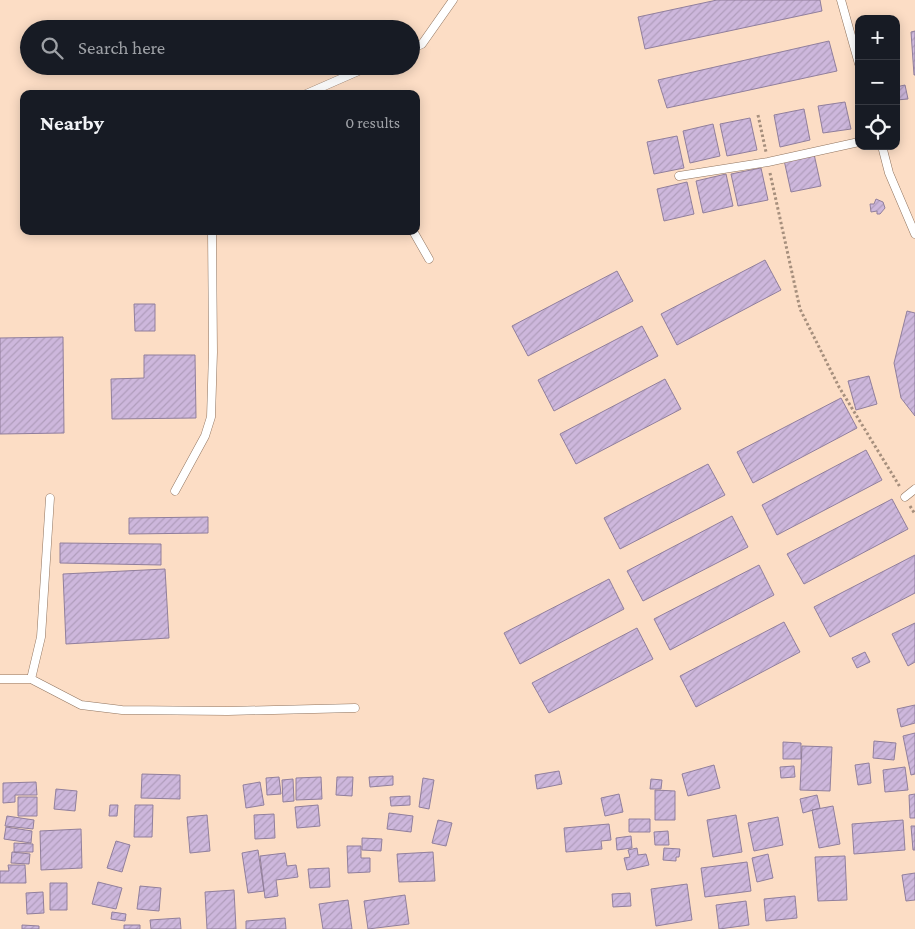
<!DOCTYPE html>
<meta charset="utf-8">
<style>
:root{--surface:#171b24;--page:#20242c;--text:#f1f3f6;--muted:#9ea1a6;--line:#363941}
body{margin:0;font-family:"Crimson Pro",serif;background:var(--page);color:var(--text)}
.controls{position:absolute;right:15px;top:15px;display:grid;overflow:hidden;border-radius:10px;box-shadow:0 2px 12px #0003}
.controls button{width:45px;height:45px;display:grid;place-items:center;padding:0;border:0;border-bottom:1px solid var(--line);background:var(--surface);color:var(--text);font:25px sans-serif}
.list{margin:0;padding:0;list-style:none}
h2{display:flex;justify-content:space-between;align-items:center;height:65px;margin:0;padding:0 20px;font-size:21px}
h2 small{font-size:16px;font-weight:400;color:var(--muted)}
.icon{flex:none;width:28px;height:28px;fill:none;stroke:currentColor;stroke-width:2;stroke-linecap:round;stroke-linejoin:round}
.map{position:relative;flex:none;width:915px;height:929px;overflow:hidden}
.search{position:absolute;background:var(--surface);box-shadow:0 2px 12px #0003;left:20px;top:20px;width:400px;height:55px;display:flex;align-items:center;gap:12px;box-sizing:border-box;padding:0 18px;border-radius:28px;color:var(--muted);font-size:19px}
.panel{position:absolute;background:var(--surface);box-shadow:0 2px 12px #0003;left:20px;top:90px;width:400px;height:145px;border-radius:10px}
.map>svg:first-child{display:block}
</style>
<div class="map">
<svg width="915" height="929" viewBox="0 0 915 929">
<defs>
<pattern id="building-hatch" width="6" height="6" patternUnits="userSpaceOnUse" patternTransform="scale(1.25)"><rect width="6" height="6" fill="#cdb7dc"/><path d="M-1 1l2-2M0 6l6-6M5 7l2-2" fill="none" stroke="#b09dbc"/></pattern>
</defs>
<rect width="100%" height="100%" fill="#fcddc5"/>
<path fill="url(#building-hatch)" stroke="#917f9c" d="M717 0H820L822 11 645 49 638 17Z
M915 31V75H914L911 32Z
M829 41 837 71 667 108 658 80Z
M905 85 908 99 896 100V87Z
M845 102 851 129 823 133 818 106Z
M804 109 810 140 780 147 774 115Z
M750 118 757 150 727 156 720 124Z
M713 124 720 156 690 163 683 131Z
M677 136 684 168 654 174 647 142Z
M814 154 821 186 791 192 784 160Z
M761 168 768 200 738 206 731 174Z
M726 174 733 206 703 213 696 181Z
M687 182 694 214 664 221 657 189Z
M876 199 883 202 885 208 880 214H877V211L871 212 870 204H874Z
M765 260 781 290 677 345 661 314Z
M617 271 633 301 528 356 512 326Z
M134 304H155V331H135Z
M907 311 915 313V416L901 398 894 363Z
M642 326 658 356 554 411 538 380Z
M63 337 64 433 0 434V338Z
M144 355H195L196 418 112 419 111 379 144 378Z
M869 376 877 404 856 410 848 381Z
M665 379 681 409 576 464 560 434Z
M841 398 857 428 753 483 737 452Z
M866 450 882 480 777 535 762 505Z
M708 464 725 495 620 549 604 518Z
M892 499 908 529 804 584 787 554Z
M732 516 748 547 643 601 627 571Z
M208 517V533L129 534V518Z
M60 543 161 544V565L60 563Z
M915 555V593L830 637 814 607Z
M759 565 774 595 670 650 654 619Z
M165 569 169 638 66 644 63 574Z
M609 579 624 609 520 664 504 633Z
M784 622 800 652 696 707 680 676Z
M915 623V662L908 666 892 634Z
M637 628 653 659 549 713 532 683Z
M865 652 870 662 857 668 852 658Z
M915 705V723L901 727 897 709Z
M915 733V774L911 775 903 736Z
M874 741 896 743 894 760 873 758Z
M783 742 801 743V759H783Z
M802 746 832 747 830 791 800 790Z
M869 763 871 783 858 785 855 765Z
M714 765 720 788 688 796 682 774Z
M794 766 795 777 781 778 780 767Z
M905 767 908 790 885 792 883 770Z
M559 771 562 784 537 789 535 775Z
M142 774 180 775V799L141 798Z
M393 776V785L370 787 369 777Z
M279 777 281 794 267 795 266 778Z
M321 777 322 799 296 800V778Z
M337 777H353L352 796 336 795Z
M423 778 434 780 429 809 419 807Z
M293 779 294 801 283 802 282 780Z
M651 779 662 780 661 789H650Z
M36 782 37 795H15V802L3 803V783Z
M260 782 264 805 246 808 243 785Z
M56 789 77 791 75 811 54 809Z
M655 790 675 791V820H655Z
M619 794 623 812 605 816 601 798Z
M915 794V818H910L909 795Z
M817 795 820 808 803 813 800 799Z
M410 796V805L391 806 390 797Z
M18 797H37V816H18Z
M110 805H118L117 816H109Z
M135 805H153L152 837H134Z
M318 805 320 826 297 828 295 807Z
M833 806 840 844 819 848 812 810Z
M389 813 413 816 411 832 387 829Z
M274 814 275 838 255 839 254 815Z
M207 815 210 851 190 853 187 817Z
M736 815 742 852 713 857 707 820Z
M7 816 34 820 33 829 5 826Z
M778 817 783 845 754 851 748 823Z
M629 819H650V832H629Z
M438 820 452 823 446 846 432 843Z
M903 820 905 850 854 854 852 824Z
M609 824 611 840 601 841 602 849 566 852 564 828Z
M911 826H915V850H913Z
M6 827 32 831 31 843 4 839Z
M81 829 82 868 41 870 40 831Z
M668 831 669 845H655L654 832Z
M631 836 632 848 617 850 616 838Z
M362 838 382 839 381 851 362 850Z
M116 841 130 845 122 872 107 868Z
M14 843 33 844V852H14Z
M347 846H361V858H370V872L348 873Z
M637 848 638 855 646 854 649 865 627 870 624 858 630 857 628 850Z
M664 848 680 849 679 857H676V861L663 860Z
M258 850 264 891 248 893 242 853Z
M12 852 30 854 29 864 11 863Z
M433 852 435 881 399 882 397 854Z
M285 853 287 866 296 865 298 877 276 880 278 896 265 898 260 856Z
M768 854 773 878 757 882 752 858Z
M845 856 847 900 818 901 815 857Z
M747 862 751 891 705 897 701 868Z
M8 865H25L26 883H0V871H9Z
M329 868 330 887 310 888 308 869Z
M915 873V900L906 901 902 875Z
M98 882 122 888 116 909 92 904Z
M50 883H67V910H50Z
M687 884 692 920 656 926 651 889Z
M140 886 161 888 159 911 137 909Z
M234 890 236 929H207L205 892Z
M43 892 44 913 27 914 26 893Z
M630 893 631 906 613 907 612 894Z
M405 895 409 924 368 929 364 901Z
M795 896 797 918 766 921 764 899Z
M348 900 352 929H323L319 904Z
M746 901 749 925 719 929 716 905Z
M112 912 126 914 125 921 111 919Z
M180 918 181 929H151L150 920Z
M285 918 286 929H246V921Z
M22 925 39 926V929H22Z
M124 925H140V929H124Z"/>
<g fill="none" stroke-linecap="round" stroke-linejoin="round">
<defs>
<path id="lane" d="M841 0 859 64
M411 49 422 44 453 0
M306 94 370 66
M882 146 889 173 915 234
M679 176 768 162 859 142
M413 231 429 259
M175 491 205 436 211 417 213 352 212 231
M905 497 915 489
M50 498 41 637 31 679 81 705 122 710 228 711 355 708
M0 679H31"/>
</defs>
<use href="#lane" stroke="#90745f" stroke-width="9"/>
<path stroke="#a68f7d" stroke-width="3" stroke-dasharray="2.5 2.5" stroke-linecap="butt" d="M758 115 766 152
M770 173 800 309 839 387 900 487
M910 506 915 514"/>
<use href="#lane" stroke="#fff" stroke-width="8"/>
</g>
</svg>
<div class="controls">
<button>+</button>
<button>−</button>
<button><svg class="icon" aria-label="locate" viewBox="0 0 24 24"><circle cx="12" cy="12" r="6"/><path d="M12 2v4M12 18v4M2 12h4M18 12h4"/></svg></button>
</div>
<div class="search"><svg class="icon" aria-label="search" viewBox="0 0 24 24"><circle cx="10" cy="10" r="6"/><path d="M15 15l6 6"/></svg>Search here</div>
<section class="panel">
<h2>Nearby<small>0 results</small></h2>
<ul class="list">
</ul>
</section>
</div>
